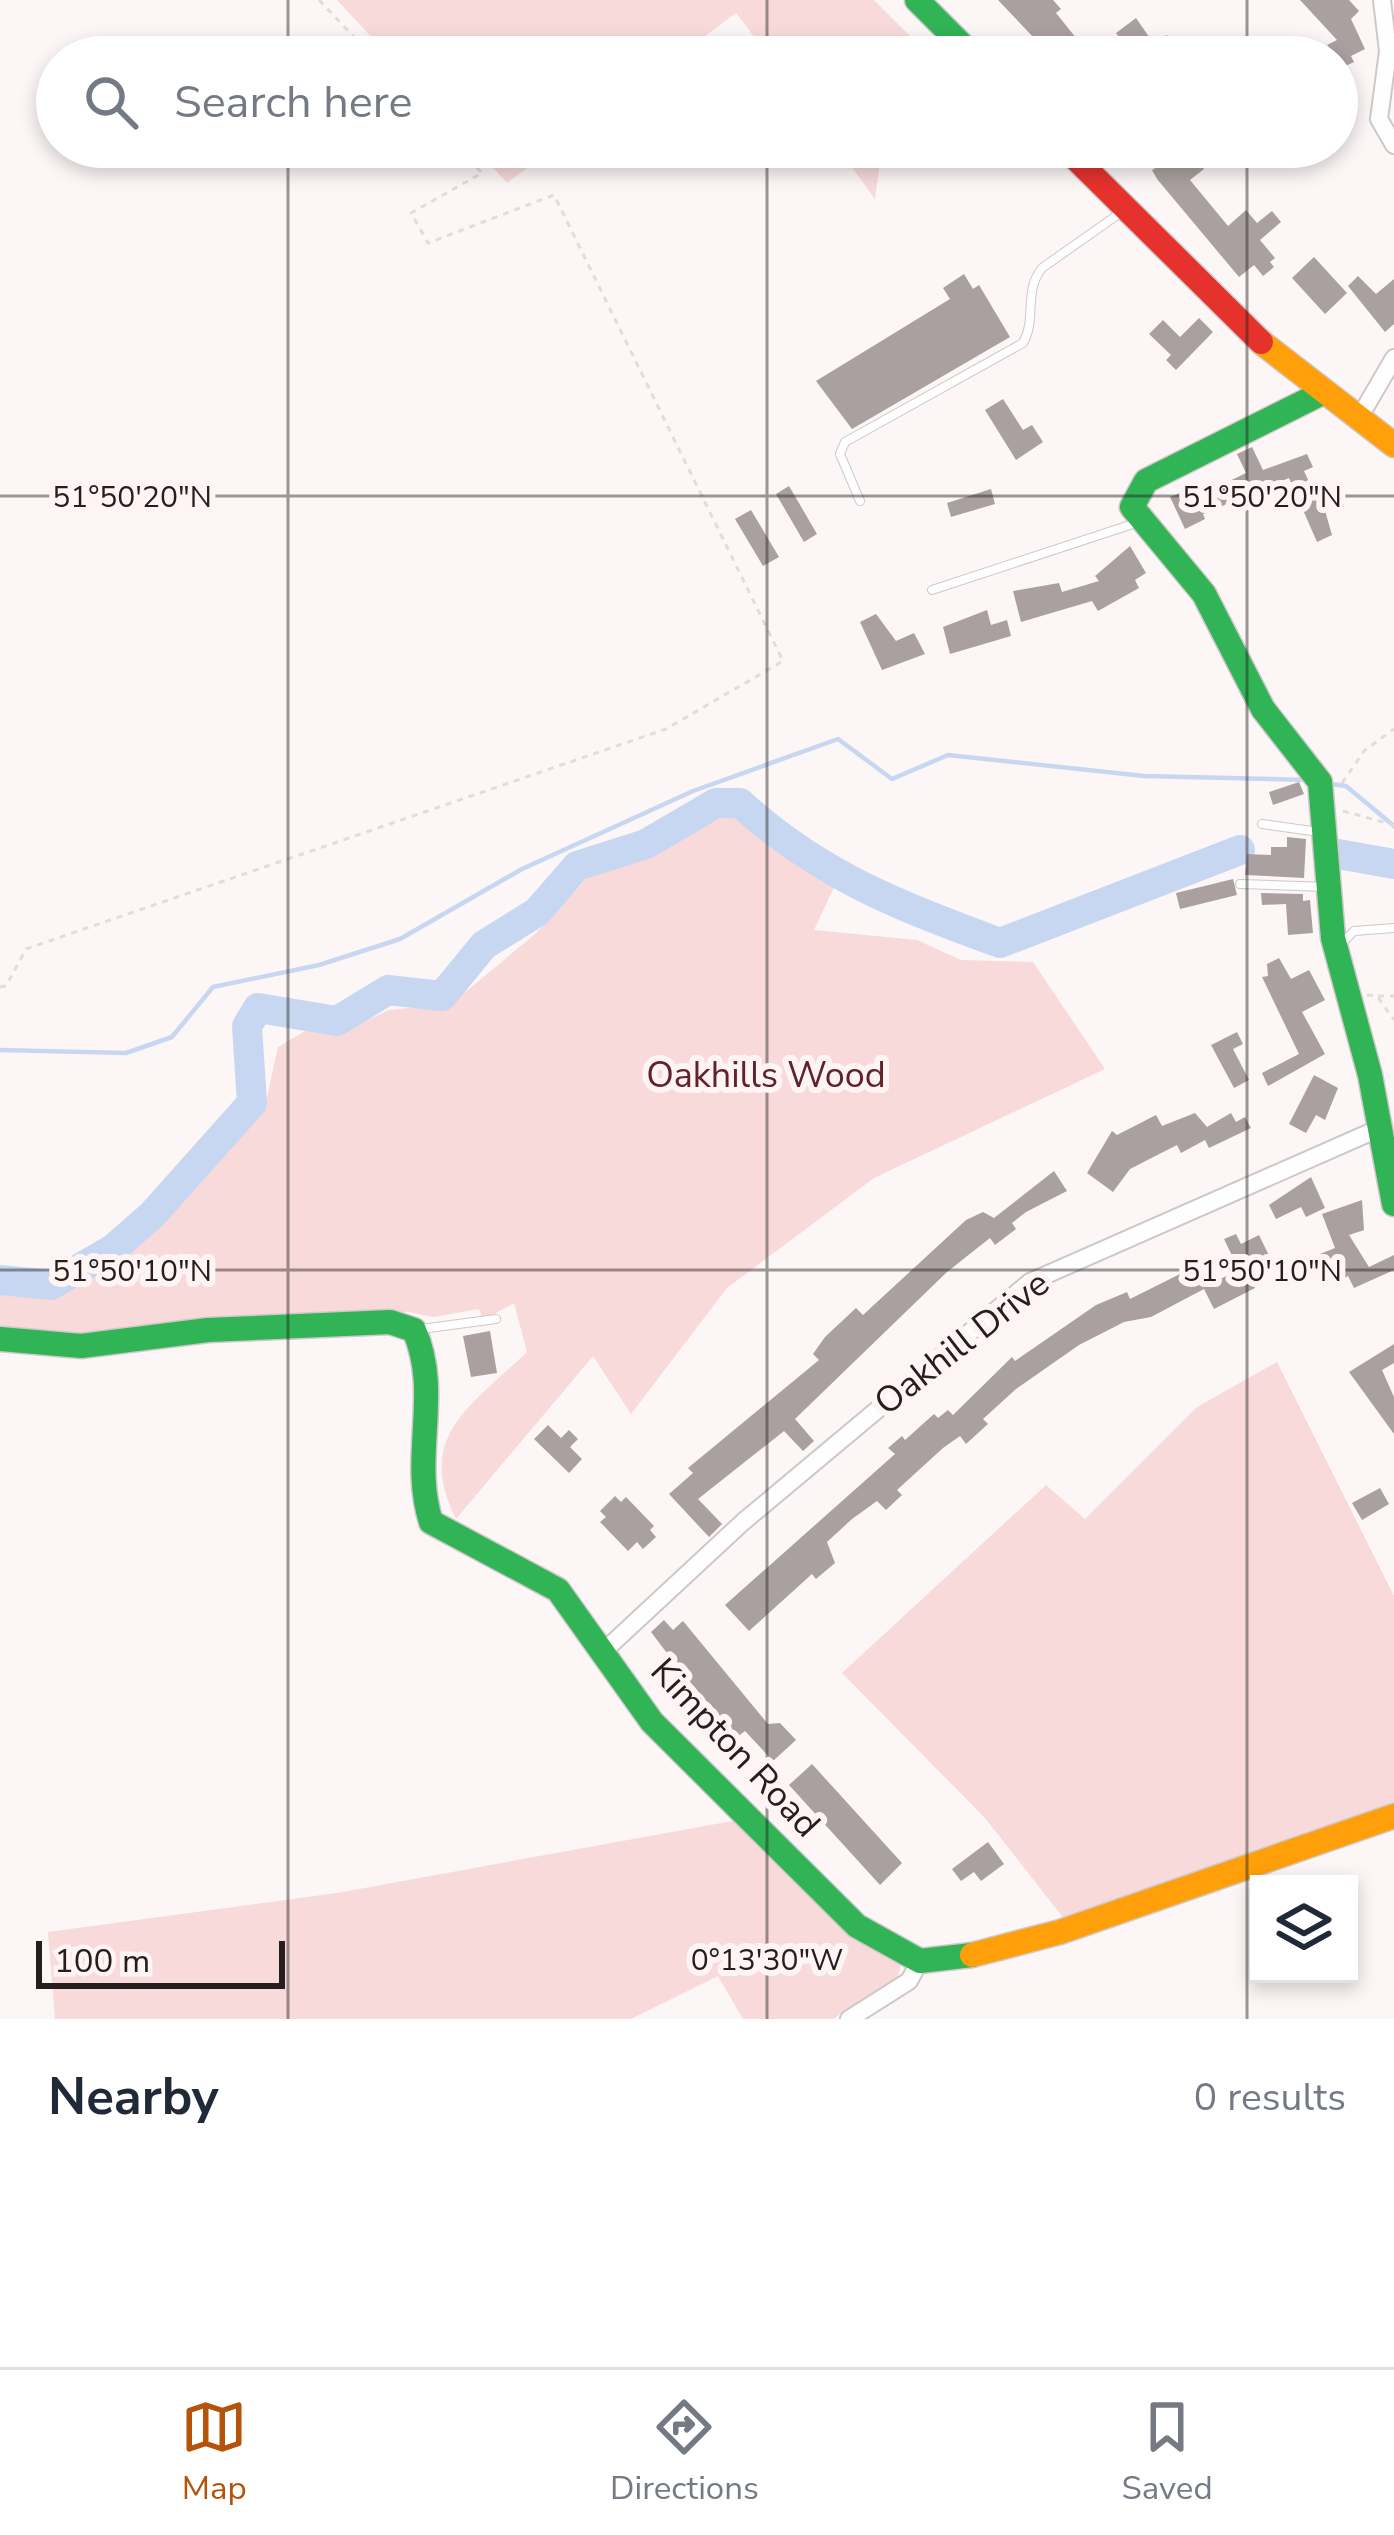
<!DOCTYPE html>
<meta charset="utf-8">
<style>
:root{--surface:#fff;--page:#f6f6f7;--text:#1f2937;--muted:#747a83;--line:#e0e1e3;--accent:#b45309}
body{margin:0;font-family:"Nunito Sans",sans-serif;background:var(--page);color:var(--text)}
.controls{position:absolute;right:36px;bottom:36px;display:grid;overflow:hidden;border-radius:0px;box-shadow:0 6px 18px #0003}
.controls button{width:108px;height:108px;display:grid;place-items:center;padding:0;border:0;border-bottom:3px solid var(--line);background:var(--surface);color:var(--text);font:60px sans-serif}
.scale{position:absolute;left:36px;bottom:30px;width:249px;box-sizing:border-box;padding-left:12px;border:6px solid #261e1e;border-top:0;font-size:33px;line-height:42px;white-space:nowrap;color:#261e1e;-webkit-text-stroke:9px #fef4f4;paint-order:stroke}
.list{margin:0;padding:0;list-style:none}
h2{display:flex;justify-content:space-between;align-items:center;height:156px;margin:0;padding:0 48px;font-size:51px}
h2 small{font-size:39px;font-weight:400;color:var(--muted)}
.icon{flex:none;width:66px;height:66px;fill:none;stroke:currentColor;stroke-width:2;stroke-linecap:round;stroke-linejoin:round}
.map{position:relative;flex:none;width:1394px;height:2019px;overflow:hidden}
.search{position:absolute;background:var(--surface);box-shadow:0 6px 18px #0003;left:36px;right:36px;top:36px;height:132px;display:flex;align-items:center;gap:30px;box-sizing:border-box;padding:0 42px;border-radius:66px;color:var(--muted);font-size:45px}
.sheet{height:348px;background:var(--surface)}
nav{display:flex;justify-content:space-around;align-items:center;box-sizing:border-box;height:168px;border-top:3px solid var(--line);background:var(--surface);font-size:33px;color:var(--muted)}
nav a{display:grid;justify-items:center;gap:6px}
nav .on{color:var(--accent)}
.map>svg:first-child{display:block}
</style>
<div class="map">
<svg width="1394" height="2019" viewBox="0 0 1394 2019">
<rect width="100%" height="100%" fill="#fcf6f6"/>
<path fill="#f8dada" d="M337 0H874L929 55 770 57 736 13 677 57H390Z
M474 147H555L507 183Z
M837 147H882L875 199Z
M719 811 736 816 837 881 814 930 917 940 961 960 1033 962 1105 1069 874 1178 727 1288 631 1414 593 1356 456 1519C414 1436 472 1405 527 1352L514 1303 483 1320 479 1309 434 1317 409 1312 199 1321 84 1339 0 1330V1290H55L84 1283 152 1230 267 1098 278 1047 307 1030 348 1029 389 1010 451 1004 534 935 591 874 643 858Z
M1277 1362 1394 1596V1809L1069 1925 985 1818 842 1673 1046 1485 1085 1519 1197 1407Z
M738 1820 902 1961 898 1976 833 2019H743L718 1976 631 2019H55L48 1932 337 1893Z"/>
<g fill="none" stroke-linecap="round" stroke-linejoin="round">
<path stroke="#c7d7f2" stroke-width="4.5" d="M1331 784 1346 786 1394 826
M0 1050 126 1053 172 1037 213 987 319 965 400 939 522 869 693 791 838 739 892 779 948 755 1144 776 1308 780"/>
<path stroke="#c7d7f2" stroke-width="30" d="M1338 854 1394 864
M0 1280 51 1285 113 1249 152 1215 252 1103 247 1026 258 1008 337 1021 388 990 442 996 484 945 537 912 577 866 646 844 716 803H740C819 875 901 907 1000 943L1240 850"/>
</g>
<path fill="#aba0a0" d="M998 0H1053L1061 9 1056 13 1085 49 1075 57H1052Z
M1300 0H1349L1359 11 1351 19 1365 49 1351 56 1354 62 1337 70V57L1327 45 1337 40Z
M1136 18 1154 44 1167 35 1175 46 1164 57H1134L1116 33Z
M1141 147H1160L1174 166 1191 153 1204 169 1190 180 1228 226 1246 210 1257 223 1272 211 1281 222 1260 240 1275 258 1270 262 1274 267 1263 276 1254 265 1239 277 1157 179 1152 170 1157 167Z
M1314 257 1347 293 1325 314 1292 278Z
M964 274 973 289 979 285 1010 337 852 429 816 381 950 299 943 288Z
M1358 276 1376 294 1394 279V324L1385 332 1348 286Z
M1199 318 1213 332 1176 370 1166 360 1171 355 1149 334 1163 320 1180 337Z
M1003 399 1023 430 1032 425 1043 442 1016 460 985 410Z
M1252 447 1263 470 1307 454 1313 467 1304 471 1315 495 1320 493 1332 535 1317 542 1289 478 1203 514 1205 519 1185 529 1170 497 1205 483 1209 491 1246 473 1237 454Z
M789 486 817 534 804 542 776 494Z
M991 489 995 504 951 517 947 503Z
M751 510 779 557 763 566 735 519Z
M1130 546 1146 573 1135 580 1139 588 1098 611 1092 601 1021 622 1013 591 1059 583 1062 592 1099 581 1095 576Z
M987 610 991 625 1007 620 1011 636 950 654 943 627Z
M876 614 896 641 914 633 925 654 882 670 860 622Z
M1299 782 1304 794 1273 805 1269 792Z
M1287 837 1306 839 1304 878 1245 875 1247 854 1271 855V847H1287Z
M1233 879 1237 895 1180 909 1176 893Z
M1261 893 1303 894V901L1310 900 1313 933 1288 935 1286 904 1262 905Z
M1279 958 1291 979 1309 970 1325 1000 1302 1012 1325 1054 1268 1086 1262 1073 1299 1054 1262 977 1268 976 1267 964Z
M1237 1032 1243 1044 1233 1049 1249 1080 1234 1088 1211 1045Z
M1314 1075 1338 1088 1325 1120 1316 1115 1306 1133 1289 1124Z
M1195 1113 1207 1127 1231 1113 1236 1122 1245 1117 1251 1128 1209 1148 1205 1140 1181 1153 1177 1145 1130 1169 1113 1192 1087 1173 1112 1131 1117 1135 1156 1115 1162 1126Z
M1054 1171 1067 1191 1026 1212 1012 1223 1016 1229 995 1245 990 1238 947 1272 795 1419 814 1441 803 1451 784 1431 698 1499 722 1524 709 1537 669 1494 693 1473 688 1468 819 1360 813 1354 825 1337 856 1308 863 1315 966 1220 983 1212 994 1218Z
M1311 1177 1325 1208 1306 1217 1301 1207 1276 1219 1269 1205Z
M1362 1200 1364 1230 1349 1235 1369 1267 1394 1255V1270L1354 1288 1348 1276 1335 1284 1326 1269 1320 1254 1335 1248 1322 1214Z
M1236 1234 1241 1244 1259 1235 1274 1266 1251 1278 1255 1288 1214 1309 1204 1289 1151 1317 1124 1322 1079 1345 1016 1389 983 1419 988 1424 966 1444 960 1436 943 1448 897 1490 902 1495 886 1510 877 1501 852 1519 827 1542 835 1563 816 1579 812 1574 749 1631 725 1605 895 1454 888 1448 902 1436 905 1440 934 1414 938 1418 948 1410 953 1415 1012 1357 1015 1361 1096 1305 1127 1292 1130 1299 1206 1261 1216 1281 1239 1270 1224 1239Z
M490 1331 497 1373 471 1377 463 1336Z
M1394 1344V1363L1382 1370 1394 1397V1434L1349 1372Z
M548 1425 561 1438 569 1430 578 1439 570 1447 582 1459 569 1473 534 1439Z
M1380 1488 1389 1504 1362 1520 1352 1503Z
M615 1496 621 1502 626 1497 654 1526 650 1530 656 1537 643 1549 637 1542 628 1551 600 1522 606 1517 600 1511Z
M664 1620 673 1630 683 1621 768 1724 780 1723 796 1740 773 1761 745 1731 737 1737 679 1669 651 1632Z
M812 1764 902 1863 880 1885 789 1785Z
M988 1842 1004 1864 981 1881 974 1872 961 1881 952 1869Z"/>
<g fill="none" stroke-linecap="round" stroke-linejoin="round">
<defs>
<path id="lane" d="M860 501 840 454 845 442 1023 343C1037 319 1023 292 1042 268L1123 211
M932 590 1136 523
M1262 824 1319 832
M1240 884 1326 887
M1341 944 1354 931 1394 928
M421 1329 496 1319"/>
<path id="street" d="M1382 0 1388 51 1379 119 1394 145
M1359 418 1394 358
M604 1651 743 1522 1030 1282 1380 1128
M849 2019 909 1981 920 1961"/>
<path id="fast" d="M917 0 974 57
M1324 392 1146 481 1132 507 1204 594 1263 709 1320 782 1333 938 1370 1075 1394 1204
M0 1339 81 1346 208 1330 390 1322 414 1330C442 1393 410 1457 431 1522L558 1590 652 1722 857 1926 920 1961 972 1955"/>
<path id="slow" d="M1261 342 1394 445
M972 1955 1060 1932 1394 1816"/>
<path id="jam" d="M1064 147 1261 342"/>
</defs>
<use href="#lane" stroke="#cfc8c8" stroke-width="10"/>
<use href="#street" stroke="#cfc8c8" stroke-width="20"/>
<use href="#fast" stroke="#cfc8c8" stroke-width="27"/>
<use href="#slow" stroke="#cfc8c8" stroke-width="27"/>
<use href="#jam" stroke="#cfc8c8" stroke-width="27"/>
<path stroke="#e0dddd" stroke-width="3" stroke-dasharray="6 6" stroke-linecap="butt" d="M319 0 373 57
M1342 783 1365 750 1394 729
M1343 811 1394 825
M0 987 6 986 26 949 666 729 783 661 554 195 428 243 411 213 482 173 458 147
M1367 995 1377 996 1394 1020
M1378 996H1394"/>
<use href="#lane" stroke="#fffefe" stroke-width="8"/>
<use href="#street" stroke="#fffefe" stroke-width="16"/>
<use href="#fast" stroke="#30b455" stroke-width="24"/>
<use href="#slow" stroke="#ff9f0a" stroke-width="24"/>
<use href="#jam" stroke="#e5322d" stroke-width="24"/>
</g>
<path fill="none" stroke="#261e1e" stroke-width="3" stroke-opacity="0.45" d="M288 0V57M767 0V57M1247 0V57M288 147V2019M767 147V2019M1247 147V2019M0 496H1394M0 1270H1394"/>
<g text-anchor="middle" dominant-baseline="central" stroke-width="12" stroke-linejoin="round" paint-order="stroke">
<g font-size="36" fill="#622328" stroke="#fef4f4">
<text x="766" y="1075">Oakhills Wood</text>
</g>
<g font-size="36" fill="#261e1e" stroke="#fef4f4">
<text transform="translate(962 1343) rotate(-38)">Oakhill Drive</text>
<text transform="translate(735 1748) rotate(47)">Kimpton Road</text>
</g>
</g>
<g font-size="30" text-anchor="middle" fill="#261e1e" stroke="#fef4f4" stroke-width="12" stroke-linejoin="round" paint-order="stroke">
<text x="132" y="507">51°50'20"N</text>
<text x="1262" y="507">51°50'20"N</text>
<text x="132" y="1281">51°50'10"N</text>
<text x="1262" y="1281">51°50'10"N</text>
<text x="767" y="1970">0°13'30"W</text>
</g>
</svg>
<div class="controls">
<button><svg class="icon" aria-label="layers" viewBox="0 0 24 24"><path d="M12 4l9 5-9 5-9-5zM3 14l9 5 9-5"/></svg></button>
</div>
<div class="scale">100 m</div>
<div class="search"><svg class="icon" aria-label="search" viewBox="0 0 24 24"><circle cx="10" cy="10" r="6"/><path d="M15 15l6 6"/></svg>Search here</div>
</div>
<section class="sheet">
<h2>Nearby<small>0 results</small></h2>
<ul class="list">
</ul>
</section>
<nav>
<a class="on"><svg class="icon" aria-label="map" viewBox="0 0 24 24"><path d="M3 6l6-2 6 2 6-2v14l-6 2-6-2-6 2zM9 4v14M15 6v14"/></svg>Map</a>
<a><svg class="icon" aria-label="directions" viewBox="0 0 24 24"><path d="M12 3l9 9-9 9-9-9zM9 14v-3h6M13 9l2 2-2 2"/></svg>Directions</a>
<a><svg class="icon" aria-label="saved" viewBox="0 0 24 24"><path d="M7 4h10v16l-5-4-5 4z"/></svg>Saved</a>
</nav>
